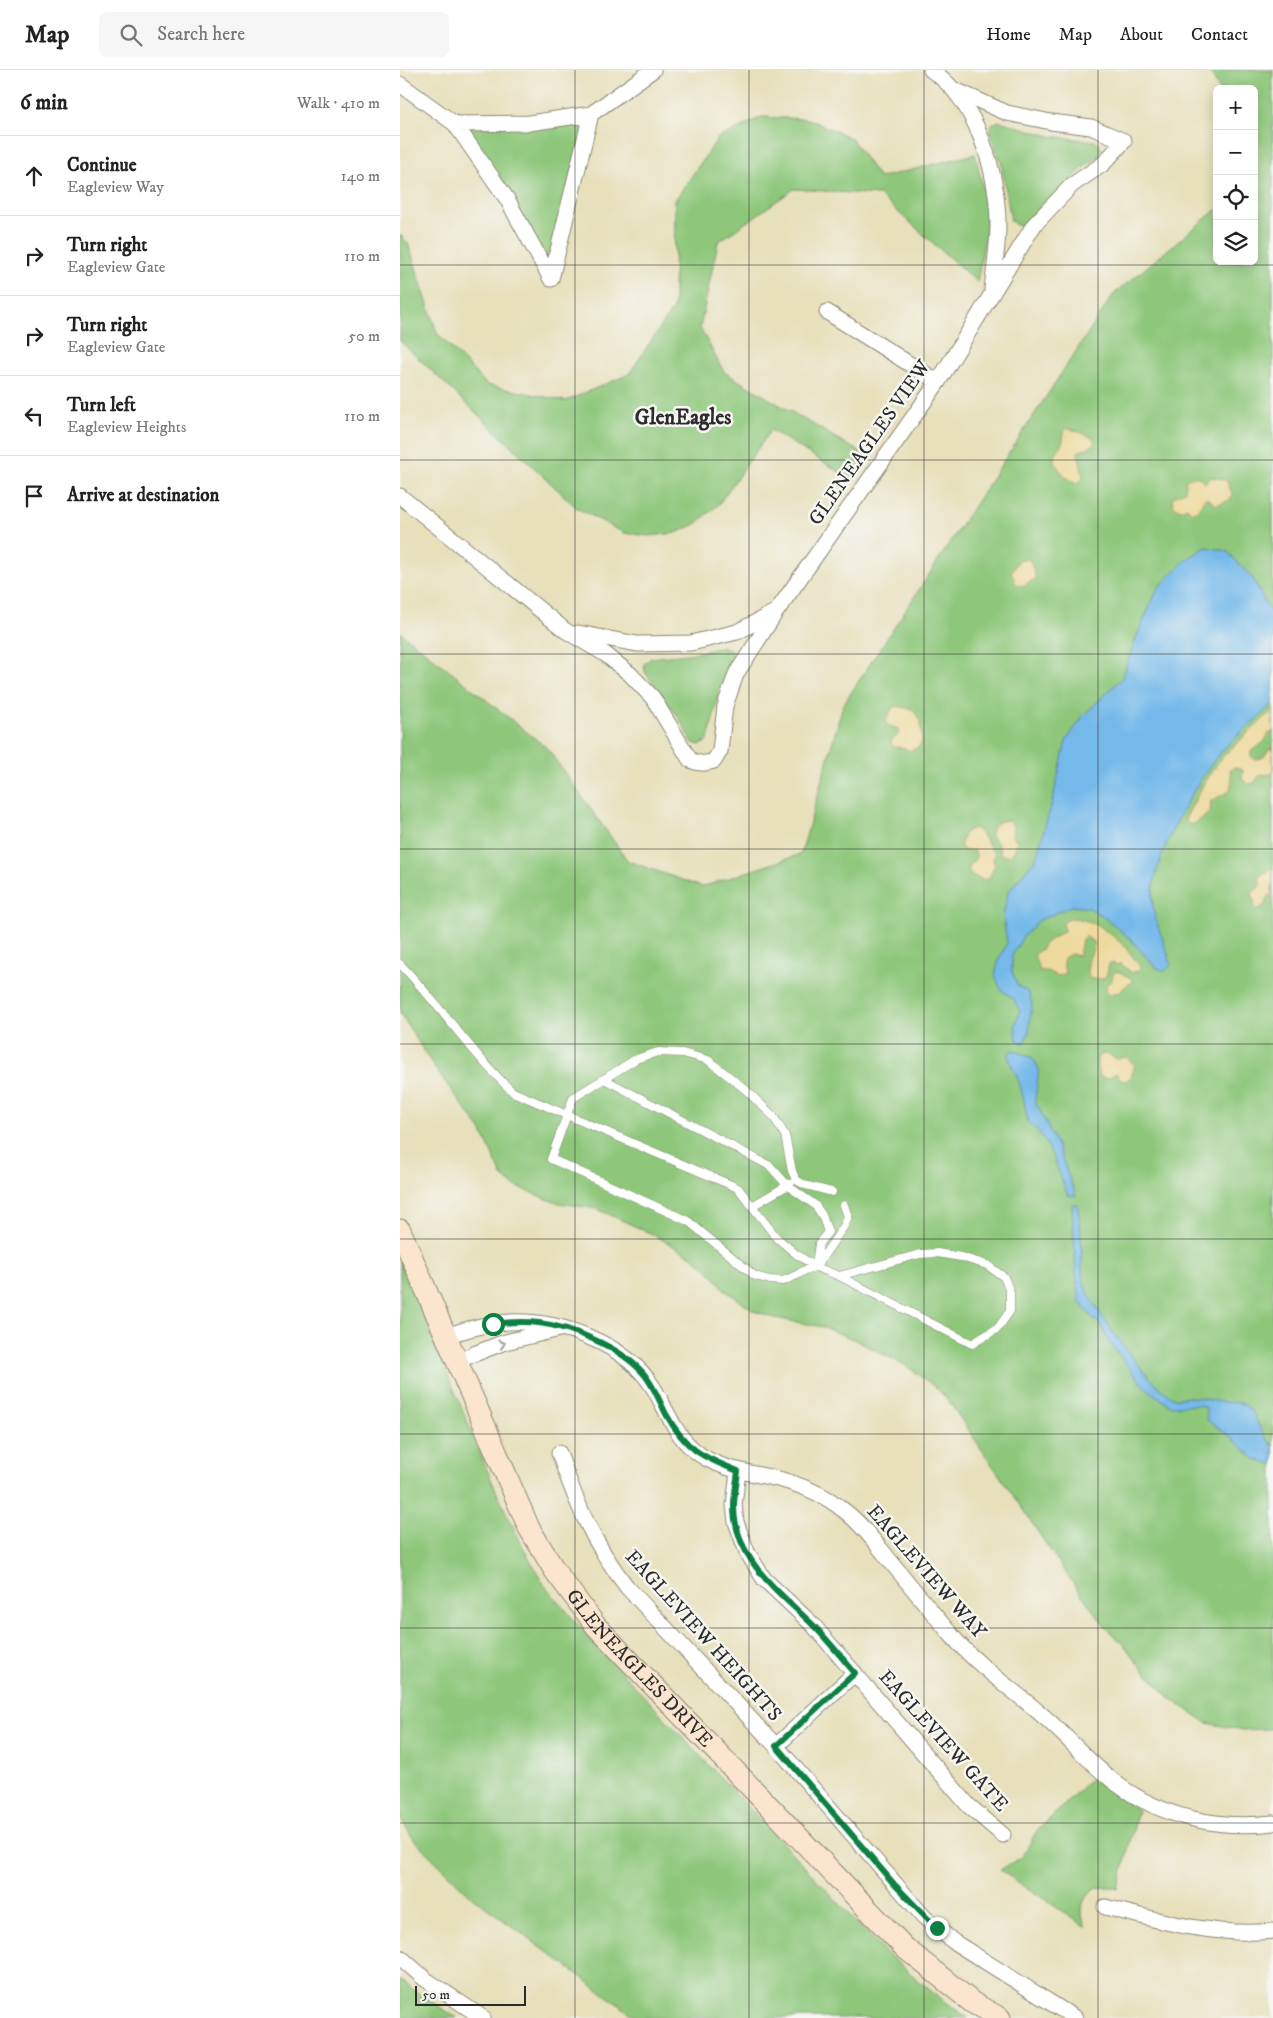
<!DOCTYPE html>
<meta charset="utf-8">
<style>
:root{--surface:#fff;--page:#f6f6f6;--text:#222;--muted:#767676;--line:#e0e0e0}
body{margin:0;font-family:"IM FELL DW Pica",serif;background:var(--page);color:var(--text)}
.controls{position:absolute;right:15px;top:15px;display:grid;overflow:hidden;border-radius:8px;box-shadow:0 2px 12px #0003}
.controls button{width:45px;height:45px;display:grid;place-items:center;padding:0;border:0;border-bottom:1px solid var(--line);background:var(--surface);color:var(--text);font:25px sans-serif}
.scale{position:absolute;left:15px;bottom:12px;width:111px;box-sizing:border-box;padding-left:5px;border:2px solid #2b2b2b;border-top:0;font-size:14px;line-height:18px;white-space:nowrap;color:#2b2b2b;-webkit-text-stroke:4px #f6f6f2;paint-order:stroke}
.stop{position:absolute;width:15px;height:15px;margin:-11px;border:4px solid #0b8043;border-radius:50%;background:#fff}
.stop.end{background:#0b8043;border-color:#fff;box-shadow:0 1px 5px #0008}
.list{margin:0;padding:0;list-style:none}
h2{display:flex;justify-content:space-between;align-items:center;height:65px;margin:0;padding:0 20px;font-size:21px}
h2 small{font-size:16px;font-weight:400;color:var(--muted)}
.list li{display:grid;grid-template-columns:32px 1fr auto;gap:15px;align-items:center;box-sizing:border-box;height:80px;padding:0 20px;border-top:1px solid var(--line)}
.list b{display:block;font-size:19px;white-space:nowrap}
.list p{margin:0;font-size:16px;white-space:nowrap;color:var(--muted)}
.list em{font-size:16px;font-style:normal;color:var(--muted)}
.icon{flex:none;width:28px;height:28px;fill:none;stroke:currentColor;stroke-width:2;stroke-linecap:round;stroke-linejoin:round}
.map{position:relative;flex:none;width:873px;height:1948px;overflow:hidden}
header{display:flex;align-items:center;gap:30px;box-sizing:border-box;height:70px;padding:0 25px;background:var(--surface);border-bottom:1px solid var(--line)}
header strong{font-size:24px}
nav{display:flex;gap:28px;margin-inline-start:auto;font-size:18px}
.search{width:350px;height:45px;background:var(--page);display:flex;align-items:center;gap:12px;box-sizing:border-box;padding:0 18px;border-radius:8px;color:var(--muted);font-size:19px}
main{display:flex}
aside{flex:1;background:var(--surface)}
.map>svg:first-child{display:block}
</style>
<header>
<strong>Map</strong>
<div class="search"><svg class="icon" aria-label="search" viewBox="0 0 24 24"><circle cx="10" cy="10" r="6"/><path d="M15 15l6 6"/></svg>Search here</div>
<nav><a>Home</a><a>Map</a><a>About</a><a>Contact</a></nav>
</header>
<main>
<aside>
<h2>6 min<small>Walk · 410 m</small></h2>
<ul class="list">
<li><svg class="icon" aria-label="ahead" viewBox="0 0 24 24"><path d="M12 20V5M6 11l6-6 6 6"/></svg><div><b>Continue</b><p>Eagleview Way</p></div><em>140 m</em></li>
<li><svg class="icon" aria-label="right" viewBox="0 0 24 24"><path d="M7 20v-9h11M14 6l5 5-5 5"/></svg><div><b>Turn right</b><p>Eagleview Gate</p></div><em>110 m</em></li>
<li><svg class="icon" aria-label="right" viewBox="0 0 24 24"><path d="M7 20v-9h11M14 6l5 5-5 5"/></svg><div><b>Turn right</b><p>Eagleview Gate</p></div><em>50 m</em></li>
<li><svg class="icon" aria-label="left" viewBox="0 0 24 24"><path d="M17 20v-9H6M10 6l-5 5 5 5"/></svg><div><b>Turn left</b><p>Eagleview Heights</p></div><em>110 m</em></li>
<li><svg class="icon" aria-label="arrive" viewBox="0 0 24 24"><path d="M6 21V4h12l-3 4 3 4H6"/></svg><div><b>Arrive at destination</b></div></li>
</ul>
</aside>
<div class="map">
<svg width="873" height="1948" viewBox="0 0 873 1948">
<rect width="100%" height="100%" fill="#f6f6f2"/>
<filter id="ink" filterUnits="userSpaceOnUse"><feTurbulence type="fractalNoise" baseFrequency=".02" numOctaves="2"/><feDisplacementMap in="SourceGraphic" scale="10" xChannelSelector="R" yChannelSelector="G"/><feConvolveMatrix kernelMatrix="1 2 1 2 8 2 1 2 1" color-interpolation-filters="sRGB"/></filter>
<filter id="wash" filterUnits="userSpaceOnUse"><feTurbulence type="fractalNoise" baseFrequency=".0096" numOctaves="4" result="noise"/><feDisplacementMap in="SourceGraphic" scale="20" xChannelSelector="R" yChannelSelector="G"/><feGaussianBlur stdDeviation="1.12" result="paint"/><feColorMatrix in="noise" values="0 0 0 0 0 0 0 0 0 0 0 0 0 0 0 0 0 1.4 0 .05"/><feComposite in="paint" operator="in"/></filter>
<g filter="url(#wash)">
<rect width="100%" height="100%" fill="#e7e0bb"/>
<path fill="#8ec77a" stroke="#5c7952" d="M809 0H873V1658L869 1659 842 1660 807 1653 770 1628 737 1593 725 1576 706 1558 668 1506 548 1330 534 1316 505 1295 455 1270 423 1257 375 1248 354 1241 325 1220 308 1200 293 1187 250 1163 197 1139 154 1132 113 1115 102 1106 81 1060 34 997 0 943V562L147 678 228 791 302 817 401 784 443 635 713 225 817 139V191H854V19H819Z
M191 44 151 209 55 54Z
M362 47 408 49 451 68 479 108 575 84 586 131V163L577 212 479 125 394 119 318 172 300 258 324 302 468 387 454 411 371 360 318 435 296 454 276 463 249 466 224 463 177 438 0 271V165L8 173 37 263 87 315 166 331 229 304 274 237 275 130 318 68Z
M599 51 650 66 694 71 699 74 701 79 698 87 684 97 622 155H616L611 151 601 92 590 64 592 54Z
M323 577 332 581 333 589 319 622 308 670 301 675 293 673 277 645 245 602 244 594 251 588 297 583Z
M0 1189 96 1421 125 1481 145 1516 194 1573 483 1880 531 1921 568 1948H237L72 1827 15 1771 0 1749Z
M693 1707 738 1740 718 1819C691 1810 674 1832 686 1857L600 1800 623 1786 636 1762Z
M0 1909 12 1919 57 1948H0Z"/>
<path fill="#eeda9e" stroke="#8c8264" d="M668 358C676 361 690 365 695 370L693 375 678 382 683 408 679 412 674 413C671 410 667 408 664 405 643 381 664 385 664 362Z
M790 407H799L805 413 812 407 826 410 832 423 830 430 816 435 807 428 804 429C800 435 800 441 792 442L787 437 781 440C775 438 773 435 772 429L775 425 785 421 786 410Z
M622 489 630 490 635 505V509L622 516 616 514 611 502 619 490Z
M497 636 512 639 520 649 522 668 521 674 519 677 508 681 505 678 494 677 491 674V670L498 665 499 661 497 658 489 656 486 652 492 638Z
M873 640V662L868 664C865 674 858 676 851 681V686L855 690 864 687 869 679 873 678V704L860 705 854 713 847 714 842 708 843 700 834 697 830 700 832 710 830 721 811 731 810 743 792 755 787 753 785 749 807 708 824 685Z
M609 750 613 755 612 766 617 771 614 782 609 786 601 785 598 774 591 766C591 754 598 751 609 750Z
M575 758 580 762 595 785 593 789 595 796 588 810C582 810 567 806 569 797 570 793 575 791 576 787 577 783 575 782 573 780L564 781 560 775 566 761Z
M873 798 872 824 868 826 864 836 858 839 855 836 852 823 861 815 859 810 861 805Z
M673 848C700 850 728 876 741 899L732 903 720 893 718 895 711 893 709 894 707 904 703 909H690C684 895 691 886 695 873L685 866 682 869 679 886 671 884 665 887 663 891 665 903 657 906 647 901H640L635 889V883L642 879 645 873 664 861 663 854 665 851Z
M717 901 731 908 732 912 723 918 721 922 709 924 706 920V915L712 910 713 904Z
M703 984H707L717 989 726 987 735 995 731 1007 726 1011 721 1010 716 1003 708 1008 700 1007C697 1001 696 992 698 986Z"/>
<path fill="#74b9ea" stroke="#50728a" d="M806 477 827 481 853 509 873 547V634C855 651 834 667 818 686 793 716 756 783 753 822 750 846 766 872 771 895L765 901 755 897 732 871 713 854 690 838 671 836 638 851 623 867 612 885V901L617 915 628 922 632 933 629 962 624 973 617 970 615 956 620 941 613 928 601 920 595 905 599 889 607 873 603 846 608 822 636 788 652 732 666 671 683 646 722 608 737 565 758 518 786 490Z
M613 980 633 988 639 999 635 1031 657 1075 676 1126 668 1125C657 1100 650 1068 628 1052 625 1037 623 1023 618 1009 615 1000 609 994 608 984Z
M672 1134H677C680 1151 681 1167 682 1183 682 1193 681 1205 684 1213 691 1236 753 1321 775 1328 779 1329 785 1327 790 1327 801 1327 812 1331 823 1332 832 1333 838 1331 845 1335 859 1345 858 1365 873 1375V1394L855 1389 830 1366 807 1350 806 1338 799 1335 772 1336 755 1325 743 1315 709 1272 700 1254 691 1246 680 1233 676 1203Z"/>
</g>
<g filter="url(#ink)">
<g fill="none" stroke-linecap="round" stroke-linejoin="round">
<defs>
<path id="lane" d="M0 894C40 935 71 983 113 1022L338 1118 376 1167 396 1184 416 1197 439 1206 572 1274 598 1258 610 1241V1222L604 1207 587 1195 561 1187 537 1183 520 1184 439 1206
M204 1009 370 1096 388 1116 415 1135 422 1145 428 1162 419 1173 416 1195
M432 1122 405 1115 396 1110 392 1101 385 1065 373 1046 345 1019 308 990 283 983 258 982 236 989 173 1028 151 1089 288 1151 355 1206 370 1210 383 1211 397 1205 405 1200 416 1197 444 1156 448 1147 444 1135
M352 1136 390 1114"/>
<path id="street" d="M531 0C577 30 598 103 598 156 598 177 594 199 592 220
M0 14 55 54 107 129 151 209 191 44
M55 54 129 53 191 44 253 0
M427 242 538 312
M0 426 166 561 205 584 230 604 253 628 290 690C299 694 305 694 314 691L320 681 325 636 336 604 376 542 538 312 634 155 672 115 703 94 724 71 691 57 651 52 607 43 555 20
M178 563 237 574 291 573 337 562 375 542
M44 1266C66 1260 87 1253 110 1252 160 1250 226 1274 253 1317 267 1340 274 1364 295 1381 320 1401 352 1402 382 1410 403 1416 425 1425 442 1439 460 1452 474 1471 487 1487 509 1514 531 1541 553 1567 578 1596 612 1619 642 1645 668 1667 690 1694 717 1714 762 1747 818 1760 873 1753
M56 1291 105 1272 160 1259
M159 1383C177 1435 193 1473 227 1517L376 1676 524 1847 554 1872 675 1948
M338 1401 334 1435 336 1452 347 1482 364 1509 413 1555 569 1736 603 1765
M376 1676 455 1603
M705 1837C761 1851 815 1867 873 1861
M0 1887 25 1909 83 1948"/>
<g id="secondary">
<path id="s1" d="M0 1160 129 1458 155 1501 196 1556 505 1878 573 1933 600 1948"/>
</g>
</defs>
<use href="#lane" stroke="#898673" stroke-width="9"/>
<use href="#street" stroke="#898673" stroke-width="17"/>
<use href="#secondary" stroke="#898673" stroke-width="23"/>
<use href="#lane" stroke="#fff" stroke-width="8"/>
<use href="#street" stroke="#fff" stroke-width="15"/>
<use href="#secondary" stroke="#fbe5cf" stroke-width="21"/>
</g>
<defs><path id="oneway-chevron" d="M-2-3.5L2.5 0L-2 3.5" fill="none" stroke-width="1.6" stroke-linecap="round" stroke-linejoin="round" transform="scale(1.25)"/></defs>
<use stroke="#a0a0a0" href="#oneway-chevron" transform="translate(102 1274) rotate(-18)"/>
</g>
<g fill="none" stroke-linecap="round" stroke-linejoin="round" filter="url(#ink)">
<path stroke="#0b8043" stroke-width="6" d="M93 1254C108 1252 124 1251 139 1253 172 1257 222 1278 244 1304 254 1316 259 1330 266 1344 286 1380 302 1387 338 1401 337 1412 334 1424 334 1436 334 1489 378 1521 412 1554 427 1569 441 1587 455 1603L376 1676 494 1814 537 1858"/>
</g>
<path fill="none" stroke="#2b2b2b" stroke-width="1" stroke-opacity="0.55" d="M175 0V1948M349 0V1948M524 0V1948M698 0V1948M0 195H873M0 390H873M0 584H873M0 779H873M0 974H873M0 1169H873M0 1364H873M0 1558H873M0 1753H873"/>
<g text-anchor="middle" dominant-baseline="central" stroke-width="5" stroke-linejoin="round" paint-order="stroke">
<g font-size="20" fill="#2b2b2b" stroke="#f6f6f2">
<text transform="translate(470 373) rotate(-55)">GLENEAGLES VIEW</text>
<text transform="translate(526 1502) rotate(49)">EAGLEVIEW WAY</text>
<text transform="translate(303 1566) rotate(48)">EAGLEVIEW HEIGHTS</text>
<text stroke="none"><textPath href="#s1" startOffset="504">GLENEAGLES DRIVE</textPath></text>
<text transform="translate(543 1671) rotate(48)">EAGLEVIEW GATE</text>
</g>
<g font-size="21" font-weight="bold" fill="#2b2b2b" stroke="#f6f6f2">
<text x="283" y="348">GlenEagles</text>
</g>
</g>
</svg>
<div class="controls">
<button>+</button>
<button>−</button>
<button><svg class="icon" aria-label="locate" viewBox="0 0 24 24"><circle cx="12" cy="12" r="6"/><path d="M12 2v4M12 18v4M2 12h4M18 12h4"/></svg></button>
<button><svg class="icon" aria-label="layers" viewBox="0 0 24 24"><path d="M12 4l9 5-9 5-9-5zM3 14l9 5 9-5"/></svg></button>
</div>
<div class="scale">50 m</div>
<div class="stop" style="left:93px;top:1254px"></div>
<div class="stop end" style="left:537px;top:1858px"></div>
</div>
</main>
